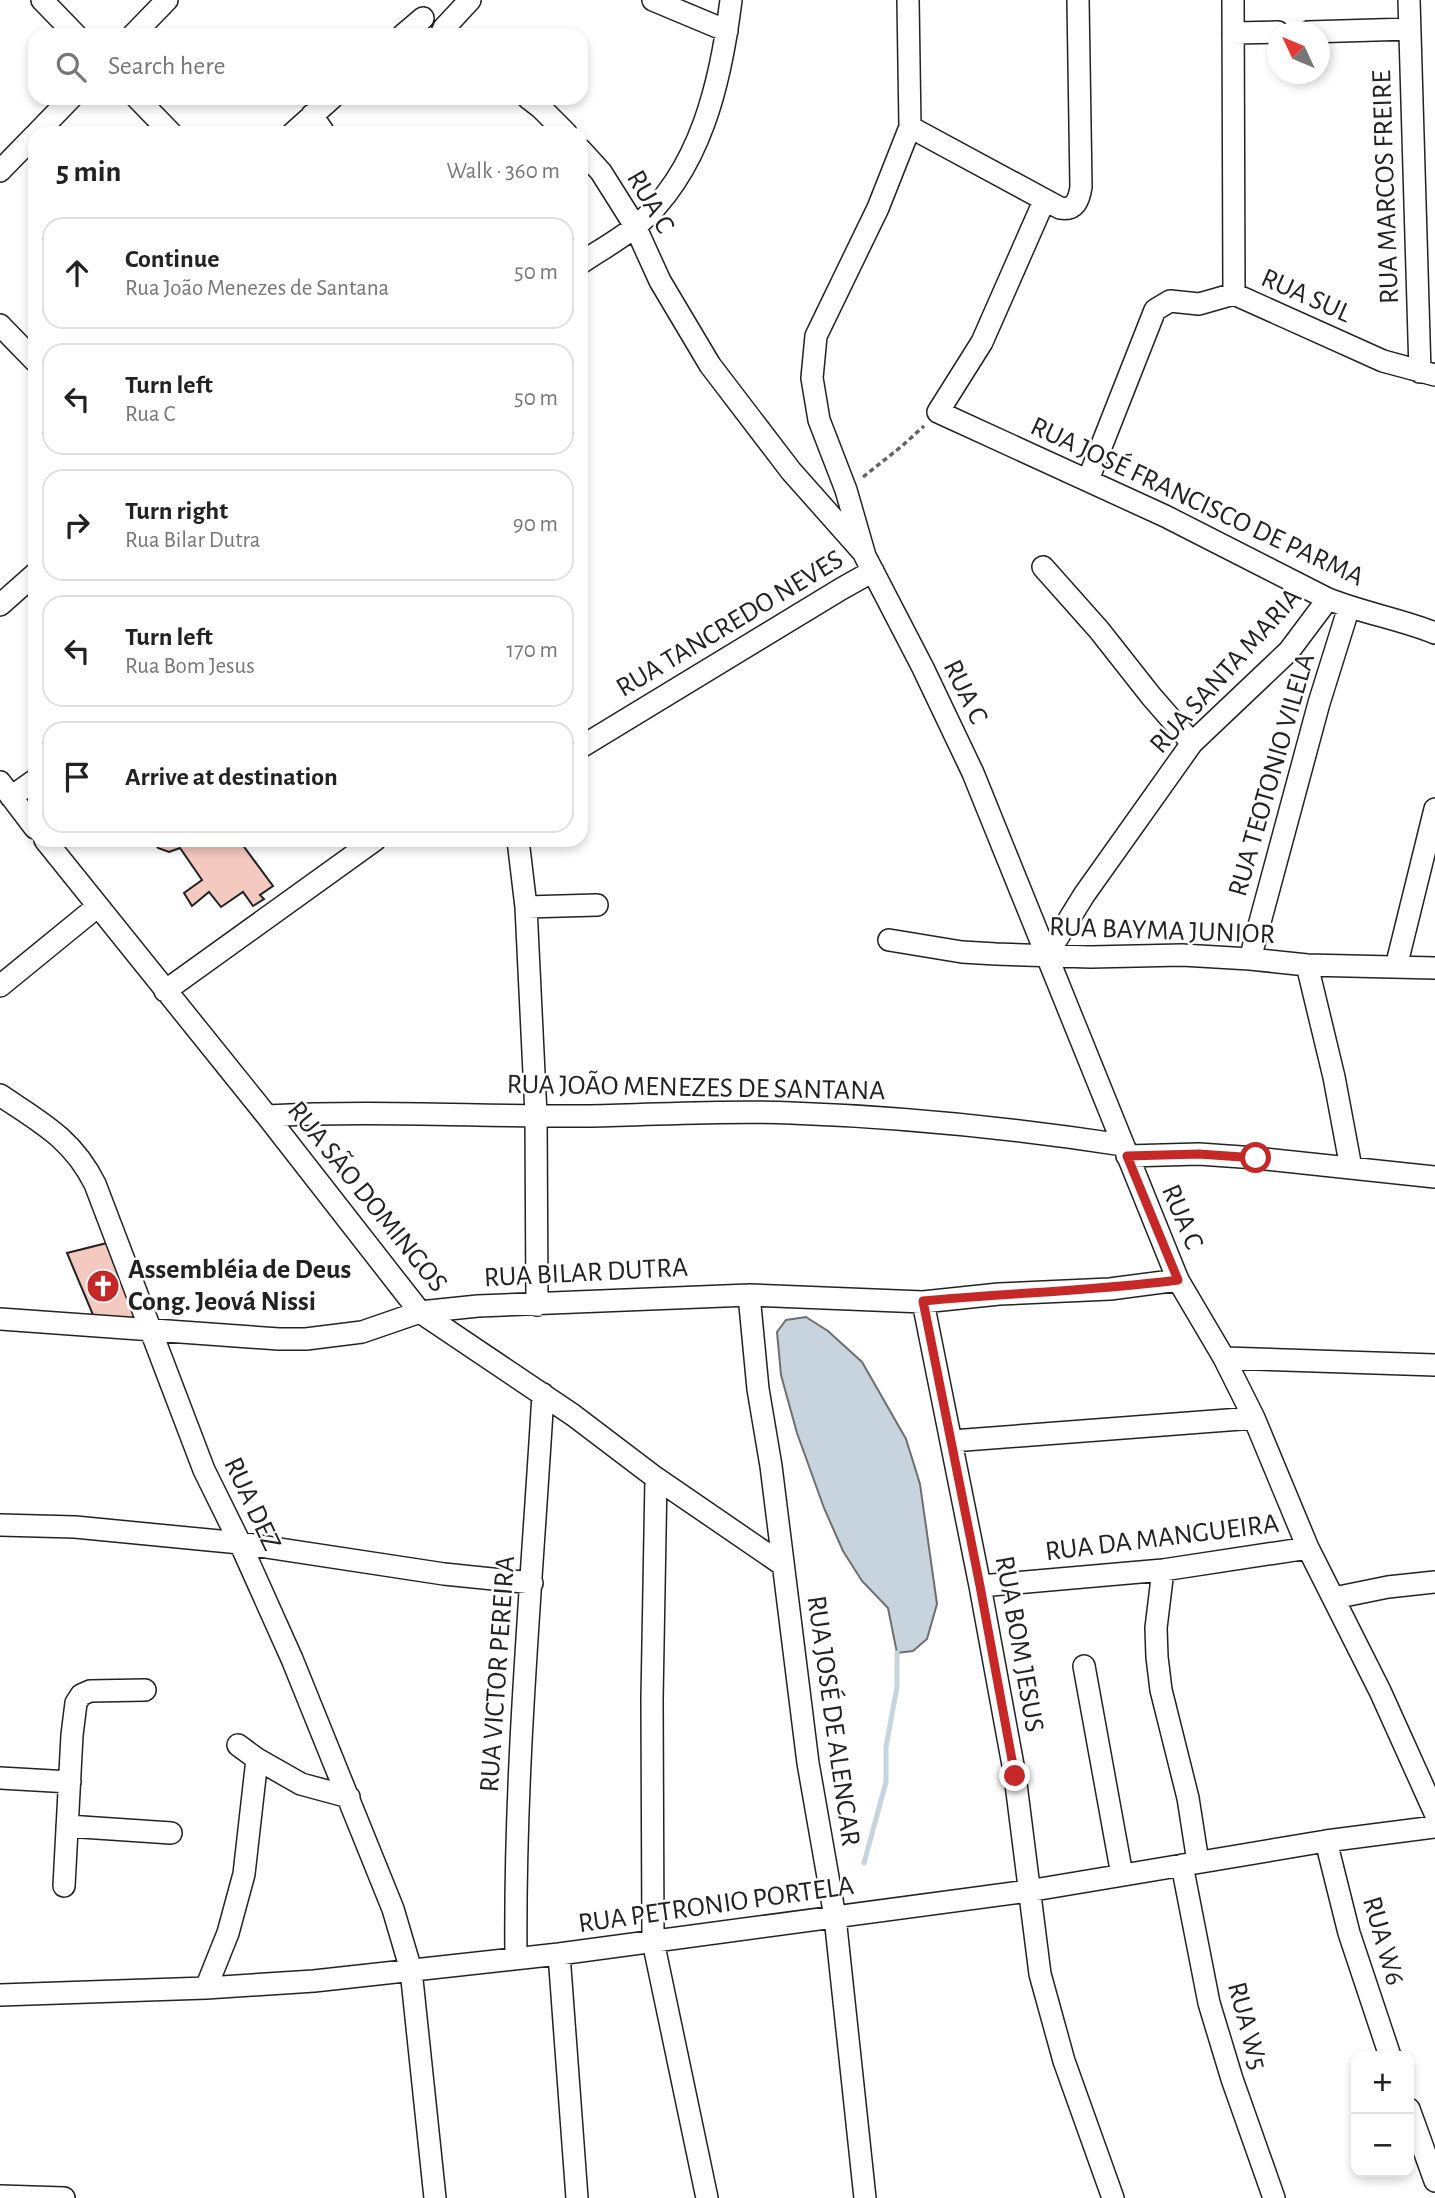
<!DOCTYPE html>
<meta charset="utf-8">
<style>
:root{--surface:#fff;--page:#f6f6f6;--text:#222;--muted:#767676;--line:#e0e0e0}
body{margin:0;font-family:"Alegreya Sans",sans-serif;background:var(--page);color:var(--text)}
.controls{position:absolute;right:21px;bottom:21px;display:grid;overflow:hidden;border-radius:14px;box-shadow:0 4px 10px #0003}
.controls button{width:63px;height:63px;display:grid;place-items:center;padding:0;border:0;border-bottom:2px solid var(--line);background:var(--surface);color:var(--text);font:35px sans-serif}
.compass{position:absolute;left:1267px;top:21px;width:63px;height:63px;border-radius:50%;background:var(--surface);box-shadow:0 4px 10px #0003;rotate:314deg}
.stop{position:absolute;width:21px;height:21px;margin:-16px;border:5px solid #c62828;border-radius:50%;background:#fff}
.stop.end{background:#c62828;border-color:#fff;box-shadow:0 2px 7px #0008}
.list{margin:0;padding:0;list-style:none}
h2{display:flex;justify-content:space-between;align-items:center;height:91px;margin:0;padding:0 28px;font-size:30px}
h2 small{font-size:23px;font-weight:400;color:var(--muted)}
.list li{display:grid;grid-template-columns:46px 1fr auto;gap:21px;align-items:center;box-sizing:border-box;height:112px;margin:0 14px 14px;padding:0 14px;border:2px solid var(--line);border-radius:21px}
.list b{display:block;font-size:26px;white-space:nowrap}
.list p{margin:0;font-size:23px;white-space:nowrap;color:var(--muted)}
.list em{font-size:23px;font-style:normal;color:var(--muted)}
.icon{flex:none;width:38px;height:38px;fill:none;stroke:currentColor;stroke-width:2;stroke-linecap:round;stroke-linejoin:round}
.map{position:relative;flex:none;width:1435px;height:2198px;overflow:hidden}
.search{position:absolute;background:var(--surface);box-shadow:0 4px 10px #0003;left:28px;top:28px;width:560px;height:77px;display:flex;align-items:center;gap:18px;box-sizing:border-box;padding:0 24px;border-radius:21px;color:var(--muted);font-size:26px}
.panel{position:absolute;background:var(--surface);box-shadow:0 4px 10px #0003;left:28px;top:126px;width:560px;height:721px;border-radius:21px}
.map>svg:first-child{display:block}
</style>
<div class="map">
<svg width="1435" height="2198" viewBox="0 0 1435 2198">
<rect width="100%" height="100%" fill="#fff"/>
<path fill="#c7d3dd" stroke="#6f6f6f" stroke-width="2" d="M806 1317 828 1331 862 1362 906 1439 920 1484 937 1604 927 1639 913 1651 897 1653 888 1608 862 1581 843 1551 824 1508 797 1433 781 1375 777 1332 786 1320Z"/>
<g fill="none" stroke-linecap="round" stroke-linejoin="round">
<path stroke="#c7d3dd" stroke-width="5" d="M864 1863 886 1782V1747L897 1687V1653"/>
</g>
<path fill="#f3c9c0" stroke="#222" stroke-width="2" d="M153 840H239L273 886 260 895 264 899 253 906 243 892 221 907 209 892 192 906 184 893 202 880 180 848 169 852 158 848Z
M107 1243 139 1319 96 1322 67 1253Z"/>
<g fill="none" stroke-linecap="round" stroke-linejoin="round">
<defs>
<path id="minor" d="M42 0 76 35
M653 0 727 31
M908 0 910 127 878 208 816 336 812 378 819 420 846 490 865 556 923 668 973 773 1178 1280 1224 1358 1254 1418 1308 1548 1380 1691 1435 1813
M1233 0 1234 294
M1409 0 1420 372
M1308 32 1409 29
M1233 33 1278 32
M133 35 167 0
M403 35 423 18
M441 35 444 28 470 0
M137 98 171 133
M528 98 541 108 566 133
M312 115 324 133
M910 127 1060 208C1075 211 1079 200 1081 187L1078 0
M37 133 71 98
M293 133 332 98
M581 150 601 172 635 226 660 281 710 365 791 471 862 551
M0 171 35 135
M1044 201 982 342 938 412 1165 516 1328 599C1363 613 1400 619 1435 633
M581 263C599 251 618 240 635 227 701 172 721 81 731 0
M1234 294 1383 361 1435 375
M0 325 35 361
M1088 480 1155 310 1170 301 1199 304 1234 294
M1043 567 1099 630 1151 696 1192 743
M0 605 35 574
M581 747 841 589 873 571
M0 782 35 828
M11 797 35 780
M45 840 267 1116 420 1312 573 1415 656 1478 783 1565
M518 840 526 907 536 1115 537 1305
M526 907 597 905
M889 940 962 952 996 954 1091 957 1182 955 1250 959 1307 965 1435 968
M1047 955 1084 895 1192 743 1289 651 1328 599
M1250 959 1319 703 1349 607
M1307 965 1334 1077 1351 1168
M1396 967 1435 809
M0 986 98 906
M165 991 375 840
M0 1095C40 1122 72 1138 95 1184L204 1470 240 1543 292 1659 393 1909 411 1970 435 2198
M267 1116C374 1110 482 1117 590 1116 657 1115 724 1110 791 1113 902 1117 1012 1128 1123 1145
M1127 1156 1199 1154 1256 1158 1435 1177
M749 1295 758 1389 771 1466 808 1763 835 1917 865 2198
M923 1302 980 1586 1015 1776 1040 1974 1064 2061 1113 2198
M0 1319 279 1339H306L362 1332 420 1312 478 1306 749 1295 923 1302 999 1294 1110 1289 1178 1280
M1224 1358 1435 1365
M952 1441 1254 1418
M656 1478 652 1699 653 1941 707 2198
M0 1525 75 1527 240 1543 444 1574 532 1583
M1163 1570 1156 1628 1157 1657 1161 1690 1188 1798 1198 1862
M980 1586 1163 1570 1308 1548
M1334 1598 1388 1587 1435 1582
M1084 1666 1122 1875
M238 1745 257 1759 301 1784 349 1797
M0 1778 70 1782
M67 1826 171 1833
M1326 1841 1349 1933 1390 2056
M1182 1865 1209 2003 1232 2079 1274 2198
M64 1886 72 1735 76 1703 81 1695 90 1691 145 1690
M559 1954 577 2198
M516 1958C514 1770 532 1582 543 1394
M206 1988 228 1933 244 1874 257 1759
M0 1995 206 1988 314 1981 559 1954 1028 1891 1326 1841 1435 1827
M1409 2109 1435 2181
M0 2196 64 2198"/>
</defs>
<use href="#minor" stroke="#222" stroke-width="24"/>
<path stroke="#646464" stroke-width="3.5" stroke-dasharray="5 3.5" stroke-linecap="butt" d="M863 477 902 446 924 426"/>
<use href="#minor" stroke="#fff" stroke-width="21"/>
</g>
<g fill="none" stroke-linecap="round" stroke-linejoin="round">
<path stroke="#c62828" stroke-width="9" d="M1015 1776 980 1586 923 1301C1008 1293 1094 1291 1178 1280L1127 1156 1199 1154 1256 1158"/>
</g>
<defs>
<symbol id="church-disc" viewBox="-11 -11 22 22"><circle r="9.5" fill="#c62828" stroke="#fff"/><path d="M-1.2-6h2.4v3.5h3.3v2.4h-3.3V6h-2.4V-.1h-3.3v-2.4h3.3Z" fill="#fff"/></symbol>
</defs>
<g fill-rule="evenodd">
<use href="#church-disc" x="84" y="1267" width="38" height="38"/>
</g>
<g text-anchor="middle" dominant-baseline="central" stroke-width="5" stroke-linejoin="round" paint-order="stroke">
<g font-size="28" fill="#222" stroke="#fff">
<text transform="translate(1386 187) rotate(-92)">RUA MARCOS FREIRE</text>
<text transform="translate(650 202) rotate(60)">RUA C</text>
<text transform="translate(1306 296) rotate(24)">RUA SUL</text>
<text transform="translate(1197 502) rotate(25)">RUA JOSÉ FRANCISCO DE PARMA</text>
<text transform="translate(730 624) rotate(-31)">RUA TANCREDO NEVES</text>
<text transform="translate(1226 671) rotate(-48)">RUA SANTA MARIA</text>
<text transform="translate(965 692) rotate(64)">RUA C</text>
<text transform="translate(1272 775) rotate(-74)">RUA TEOTONIO VILELA</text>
<text transform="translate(1162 931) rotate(2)">RUA BAYMA JUNIOR</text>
<text transform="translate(696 1088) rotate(1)">RUA JOÃO MENEZES DE SANTANA</text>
<text transform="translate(367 1197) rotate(51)">RUA SÃO DOMINGOS</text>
<text transform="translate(1182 1217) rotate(67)">RUA C</text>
<text transform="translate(586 1273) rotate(-3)">RUA BILAR DUTRA</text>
<text transform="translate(252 1504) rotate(65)">RUA DEZ</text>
<text transform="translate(1162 1538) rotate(-7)">RUA DA MANGUEIRA</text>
<text transform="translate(1019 1644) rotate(80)">RUA BOM JESUS</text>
<text transform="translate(498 1674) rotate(-86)">RUA VICTOR PEREIRA</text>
<text transform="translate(833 1721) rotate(82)">RUA JOSÉ DE ALENCAR</text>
<text transform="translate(716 1905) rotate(-8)">RUA PETRONIO PORTELA</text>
<text transform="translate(1383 1941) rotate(74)">RUA W6</text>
<text transform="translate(1247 2026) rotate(75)">RUA W5</text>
</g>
<g font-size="28" font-weight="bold" fill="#222" stroke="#fff" text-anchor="start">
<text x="128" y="1270">Assembléia de Deus<tspan x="128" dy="32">Cong. Jeová Nissi</tspan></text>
</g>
</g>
</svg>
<div class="controls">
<button>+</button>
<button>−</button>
</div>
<svg class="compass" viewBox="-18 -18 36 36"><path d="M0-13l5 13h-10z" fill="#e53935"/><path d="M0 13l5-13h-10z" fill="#767676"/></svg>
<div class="stop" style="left:1256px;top:1158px"></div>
<div class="stop end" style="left:1015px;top:1776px"></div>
<div class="search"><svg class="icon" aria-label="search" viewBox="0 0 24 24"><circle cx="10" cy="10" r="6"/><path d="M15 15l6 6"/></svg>Search here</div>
<section class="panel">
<h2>5 min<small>Walk · 360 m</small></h2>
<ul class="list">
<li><svg class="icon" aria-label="ahead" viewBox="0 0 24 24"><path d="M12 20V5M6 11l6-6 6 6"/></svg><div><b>Continue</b><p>Rua João Menezes de Santana</p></div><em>50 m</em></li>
<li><svg class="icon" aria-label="left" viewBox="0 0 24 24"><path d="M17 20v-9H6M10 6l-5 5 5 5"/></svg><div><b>Turn left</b><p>Rua C</p></div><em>50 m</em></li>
<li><svg class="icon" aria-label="right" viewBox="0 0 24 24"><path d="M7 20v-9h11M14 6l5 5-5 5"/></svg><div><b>Turn right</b><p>Rua Bilar Dutra</p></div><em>90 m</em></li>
<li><svg class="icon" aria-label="left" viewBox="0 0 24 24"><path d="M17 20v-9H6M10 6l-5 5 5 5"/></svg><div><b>Turn left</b><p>Rua Bom Jesus</p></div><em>170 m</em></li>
<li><svg class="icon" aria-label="arrive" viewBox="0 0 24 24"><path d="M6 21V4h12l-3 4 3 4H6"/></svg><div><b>Arrive at destination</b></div></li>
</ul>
</section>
</div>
